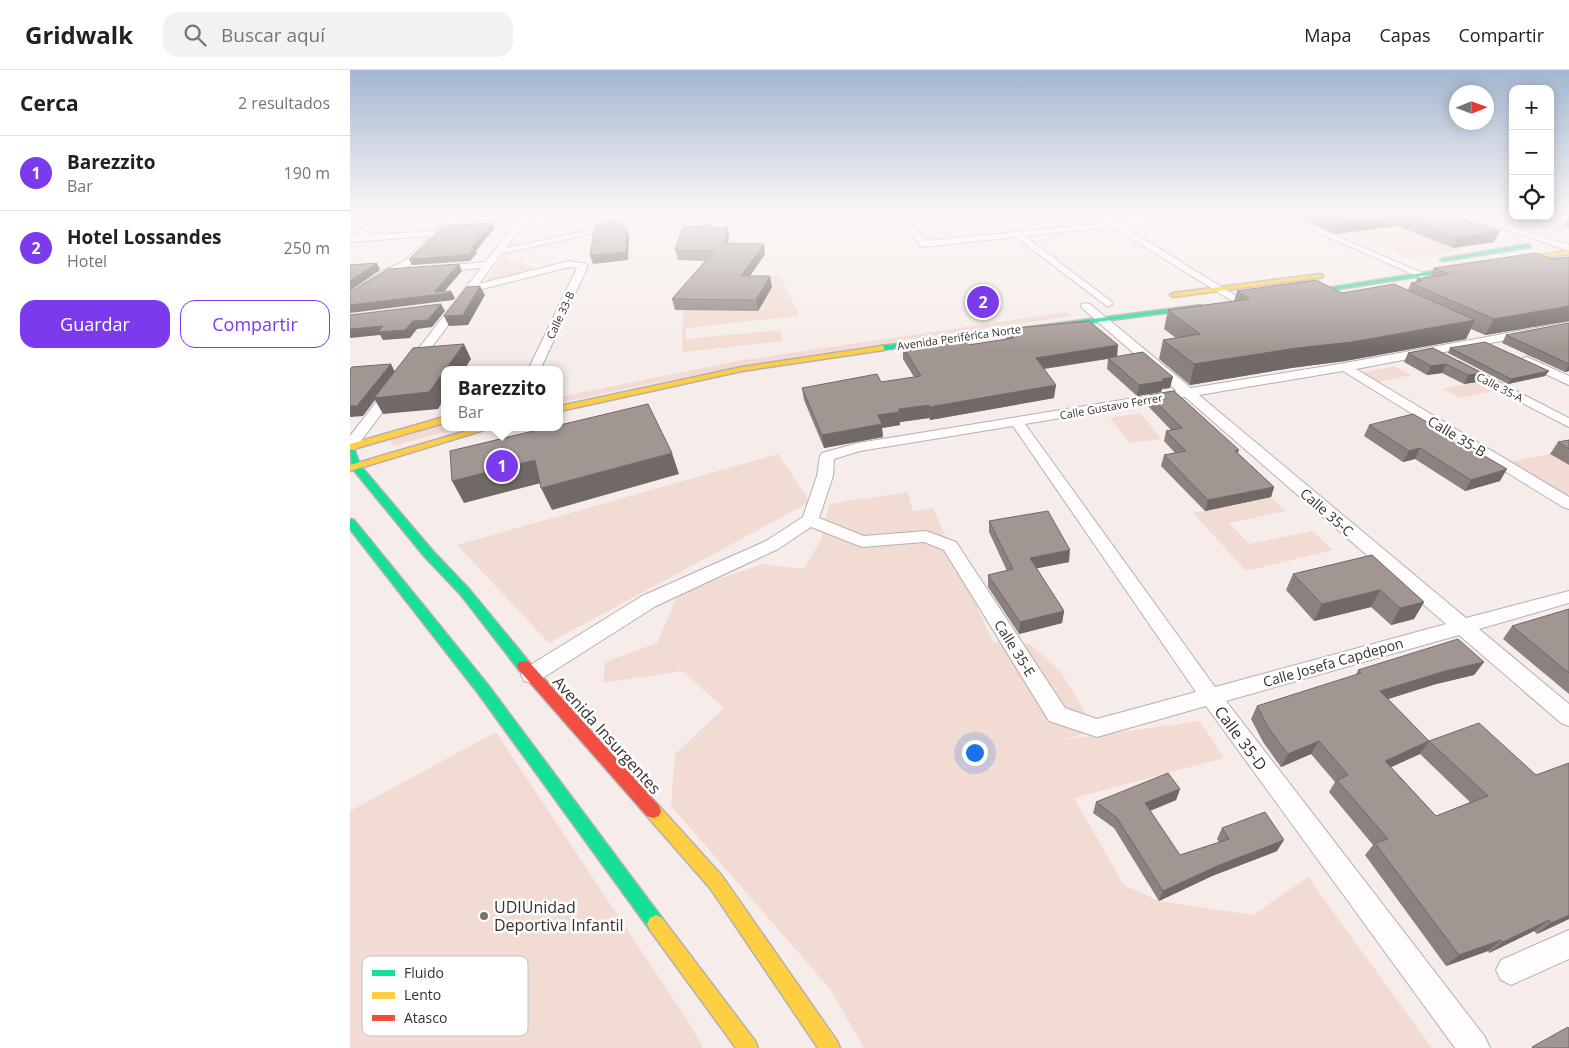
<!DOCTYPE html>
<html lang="es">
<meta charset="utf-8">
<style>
:root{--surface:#fff;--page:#f2f2f2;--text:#202124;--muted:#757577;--line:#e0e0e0;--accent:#7c3aed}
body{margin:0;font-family:"Open Sans",sans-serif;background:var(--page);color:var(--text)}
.controls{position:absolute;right:15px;top:15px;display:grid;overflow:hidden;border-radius:10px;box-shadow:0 2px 12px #0003}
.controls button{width:45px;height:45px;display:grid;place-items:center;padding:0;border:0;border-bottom:1px solid var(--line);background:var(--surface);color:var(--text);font:25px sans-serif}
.compass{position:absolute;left:1099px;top:15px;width:45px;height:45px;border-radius:50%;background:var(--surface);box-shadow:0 2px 12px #0003;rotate:89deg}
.you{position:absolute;left:624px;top:682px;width:18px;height:18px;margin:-12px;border:4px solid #fff;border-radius:50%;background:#1a73e8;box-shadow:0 0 0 8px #1a73e833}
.badge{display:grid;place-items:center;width:32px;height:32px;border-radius:50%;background:var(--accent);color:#fff;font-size:16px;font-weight:700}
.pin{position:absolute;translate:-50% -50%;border:2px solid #fff;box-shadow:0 1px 5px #0006}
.popup{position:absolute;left:91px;top:296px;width:122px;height:65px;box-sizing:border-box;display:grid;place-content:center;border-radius:10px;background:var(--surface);filter:drop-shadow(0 1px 4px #0005);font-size:16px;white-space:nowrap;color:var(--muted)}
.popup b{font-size:19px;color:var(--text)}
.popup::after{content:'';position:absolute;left:50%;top:100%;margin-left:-10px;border:10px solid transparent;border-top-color:var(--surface)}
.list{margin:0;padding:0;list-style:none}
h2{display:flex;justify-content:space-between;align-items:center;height:65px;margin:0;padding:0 20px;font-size:21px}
h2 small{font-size:16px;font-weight:400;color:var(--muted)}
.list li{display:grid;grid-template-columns:32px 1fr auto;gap:15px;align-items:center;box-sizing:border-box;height:75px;padding:0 20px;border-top:1px solid var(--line)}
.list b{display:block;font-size:19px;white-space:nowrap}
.list p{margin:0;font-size:16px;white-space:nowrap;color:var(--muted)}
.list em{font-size:16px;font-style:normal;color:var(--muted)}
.actions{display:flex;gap:10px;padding:15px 20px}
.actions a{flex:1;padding:11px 0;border:1px solid var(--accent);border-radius:15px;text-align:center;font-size:18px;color:var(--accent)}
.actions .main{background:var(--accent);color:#fff}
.icon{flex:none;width:28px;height:28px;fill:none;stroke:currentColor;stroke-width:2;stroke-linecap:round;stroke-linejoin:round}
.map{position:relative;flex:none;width:1219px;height:978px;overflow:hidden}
header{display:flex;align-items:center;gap:30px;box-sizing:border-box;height:70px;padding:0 25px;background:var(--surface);border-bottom:1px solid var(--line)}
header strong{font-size:24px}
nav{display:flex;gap:28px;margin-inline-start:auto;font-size:18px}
.search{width:350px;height:45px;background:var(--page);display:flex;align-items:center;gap:12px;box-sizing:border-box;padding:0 18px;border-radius:15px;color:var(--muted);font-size:19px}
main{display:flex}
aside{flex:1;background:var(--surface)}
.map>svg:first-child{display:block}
</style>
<header>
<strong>Gridwalk</strong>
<div class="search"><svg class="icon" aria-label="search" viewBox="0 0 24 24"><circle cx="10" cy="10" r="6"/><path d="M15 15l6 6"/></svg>Buscar aquí</div>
<nav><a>Mapa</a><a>Capas</a><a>Compartir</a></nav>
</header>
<main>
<aside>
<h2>Cerca<small>2 resultados</small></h2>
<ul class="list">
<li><span class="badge">1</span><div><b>Barezzito</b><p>Bar</p></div><em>190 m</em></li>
<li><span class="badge">2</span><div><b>Hotel Lossandes</b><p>Hotel</p></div><em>250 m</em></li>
</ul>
<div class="actions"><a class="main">Guardar</a><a>Compartir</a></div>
</aside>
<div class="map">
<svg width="1219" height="978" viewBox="0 0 1219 978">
<rect width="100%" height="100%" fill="#f6edea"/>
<path fill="#f2dbd2" d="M1158 143H1163V146H1194L1219 154 1215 155 1219 157V160C1210 161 1203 158 1193 159L1201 163 1188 160 1176 162 1129 146Z
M1046 157 1110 180 1112 181 1059 189 998 163Z
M153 185 186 198 135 213Z
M430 205 449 246 336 258V269L430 260 433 271 332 282 334 213Z
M717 242 723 246C550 270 379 295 210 333V327L387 291Z
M1044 296 1061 305 1027 312 1011 303Z
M1126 312 1144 321 1110 328 1093 319Z
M790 343 812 369 780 373 760 348Z
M94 355V357H114L43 376 39 369Z
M428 384 460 432 199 573 107 475Z
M1200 384 1219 396V424L1206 426 1154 393Z
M558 422 563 441 583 438 643 572 680 574 711 602 746 660 713 670 850 651 874 688 724 728 774 815 809 831 903 845 958 807 1082 978H514L480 919 321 736 325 684 374 638 332 601 253 613 255 592 307 573 329 522 413 494 454 499 472 468 479 434Z
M921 427 936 441 879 453 899 474 962 461 983 480 896 501 843 443Z
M146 662 338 951 353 978H0V741Z"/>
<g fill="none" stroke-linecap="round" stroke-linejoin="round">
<defs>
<path id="street" d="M33 143H41L15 165 87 161 102 143H110L92 165 59 196 38 205 0 231V223L32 201 53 192 81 166 0 172V166H4Z
M174 143H182L174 153 221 143H235L170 159 156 178 287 150 291 152 151 184 129 214 219 191 236 194 238 196 190 300H178L227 198 219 197 124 221 66 298H58L56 295 58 292 131 198 87 202 82 199 84 197 135 192 164 156 119 158 115 156 116 154 168 151Z
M544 143H552L576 171 756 153 742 143H751L766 152 853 143H878L874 145 773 156 896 232 895 234H887L763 157 675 166 762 232 763 234 758 237 666 167 574 177 571 176Z
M924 143H934L1077 205 1072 208 1069 207Z
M1108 143H1119L1219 175V181Z
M736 233 740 234 841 318 995 293 1219 252V258L1006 299 1219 427V439L1213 437 993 301 849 325 1116 548 1219 521V533L1129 559 1219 634V656L1211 653 1109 565 876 631 1135 967 1140 978H1105L856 636 747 667 699 651 594 480 574 472 512 477 461 457 428 479 306 536 188 611 181 613 174 611 171 605 174 599 292 526 416 471 453 447 467 406 470 386 472 383 508 373 827 321 732 238 731 236 732 234ZM835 327 1096 554 865 617 675 354ZM663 356 846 622 747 649 715 638 606 472 576 461 514 466 469 448 483 406 484 389 510 381Z
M1177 287 1219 306V315L1173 294 1171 291 1173 288Z
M1108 291 1219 348V357L1104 298 1102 295Z
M43 316 49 320 5 379 0 380V366L38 317Z
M1219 860V889L1161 915 1151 910 1146 900 1151 890Z"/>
<path id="fast" d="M1179 174 1181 177 1093 191 1090 189Z
M1115 196 1117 197V199L950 225 947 223Z
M851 235 854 237 853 238 531 280 527 278 531 276Z
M0 378 5 381 10 395 82 480 119 519 179 592 181 596 179 600 174 601 169 600 111 525 74 486 2 398Z
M0 449 4 450 138 615 312 848 315 854 312 860 306 863 300 860 128 623 0 459Z"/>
<path id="slow" d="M1219 180V184L1160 193 1157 191Z
M971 204 973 205V207L823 227 820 225 823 223Z
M531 276H534V280L392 301 210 341V336L392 297Z
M94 347V353L0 380V374Z
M130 357H144L0 401V395Z
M303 734 309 736 372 806 487 971 490 978H468L360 818 297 746 295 741 297 736Z
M306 845 312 848 405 971 408 978H386L300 860 297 854 300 848Z"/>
<path id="jam" d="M174 591 179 592 309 736 311 741 309 746 303 748 297 746 169 600 167 596 169 592Z"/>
</defs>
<use href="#street" stroke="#b6b0ae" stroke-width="2"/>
<use href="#fast" stroke="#b6b0ae" stroke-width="3"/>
<use href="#slow" stroke="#b6b0ae" stroke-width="3"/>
<use href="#jam" stroke="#b6b0ae" stroke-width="3"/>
<use href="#street" fill="#fefcfc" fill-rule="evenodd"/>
<use href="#fast" fill="#16e098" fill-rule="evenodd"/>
<use href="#slow" fill="#ffcf43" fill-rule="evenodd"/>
<use href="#jam" fill="#f24e42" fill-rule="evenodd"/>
</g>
<path fill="#8b817e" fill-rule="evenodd" d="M948 143H1096L1144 172 1103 178 1047 156 986 164 947 146Z
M1205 143H1219V157L1214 155 1219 147Z
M364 158 379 166 378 173 415 184 400 206 422 217 408 241 325 240 322 229 355 191 328 190 325 180Z
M1219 187V251L1135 265 1121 259 1116 269 995 291 941 298 840 315 809 289 813 270 826 268 814 259 818 240 884 231 887 221 992 223 1058 220 1061 213 1066 212 1067 209 1080 207 1084 198Z
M1219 253V301L1215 302 1152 273 1156 265Z
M657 259 767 286 820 318 812 319 811 322 787 326 757 299 758 289 694 299 704 328 580 350 579 348 550 352V355L532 358 533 367 474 378 454 330 452 318 531 312 564 307 553 289V277L618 275 656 270Z
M1100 278 1195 306 1158 314 1098 283Z
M1058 283 1132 303 1127 312 1114 314 1092 303 1077 305 1054 292Z
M799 325 889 380 888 383 924 417 921 427 855 441 811 396 814 385 825 383 814 371 816 361 821 360 797 335Z
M1019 355 1134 386 1150 411 1115 421 1065 389 1053 392 1014 366Z
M1219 370V395L1200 384 1208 372Z
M639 451 719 492 686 498 714 541 712 553 669 564 638 517V505L657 501 639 462Z
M1022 485 1074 532 1064 549 1041 555 1021 537 964 551 936 520 943 504Z
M1219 539V624L1153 569 1162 556Z
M1134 592 1124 605 1086 614 1038 629 1079 671 1186 705 1219 693V849L1187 864 1184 861 1139 883 1138 881 1096 896 1015 785 1023 775 979 722 985 712 961 684 931 697 913 672 901 649 907 636 1006 605 1008 600ZM1070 684 1120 732 1086 746 1041 697Z
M830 719 826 730 800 741 830 785 869 772 867 769 872 758 927 781 862 806 809 831 764 758 743 743 746 732Z"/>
<path fill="#716966" d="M1051 146 1047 156 986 164 990 153Z
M142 153 144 159 126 181 127 183 120 191 62 195 59 189 121 178Z
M377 157 379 166 376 183 374 173Z
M277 158 279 166 278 190 243 194 240 185Z
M1150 161 1144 172 1103 178 1108 167Z
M414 174 415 184 393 216 391 206Z
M27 193 30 200 0 221V211Z
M109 194 112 201 93 223 101 221 105 228 103 230 0 243V235L84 222Z
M420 206 422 217 408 241 406 230Z
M130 216 135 225 118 255 99 256 94 246Z
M91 234 95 241 82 257 67 259 60 268 33 270 30 265 0 268V259L63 251Z
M1219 236V251L1135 265 1144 249Z
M1125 250 1116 269 995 291 941 298 840 315 844 294Z
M114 274 121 289 114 300H95Z
M768 275 767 287 685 300 686 288Z
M41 294 46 304 94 300V329L88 339 33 344 25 330 13 346 0 347V336Z
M1096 294 1092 303 1077 305 1081 296Z
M1219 295V301L1215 302Z
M1199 301 1195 306 1158 314 1161 309Z
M1132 303 1127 312 1114 314 1118 305Z
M823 307 820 318 812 319 811 322 787 326 789 315 812 309Z
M706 315 704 328 580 350 579 337Z
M579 335V348L550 352 549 339Z
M549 342 550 355 532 358 533 367 474 378 472 365 528 345Z
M1070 378 1065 389 1053 392 1059 381Z
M322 383 329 404 202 440 191 418Z
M185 390 195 412 114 433 102 411Z
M1157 399 1150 411 1115 421 1121 410Z
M924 417 921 427 855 441 858 430Z
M720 480 719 492 679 500 680 488Z
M1030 520 1021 537 964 551 972 534Z
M1074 532 1064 549 1041 555 1050 538Z
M714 541 712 553 669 564 670 552Z
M1134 592 1124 605 1086 614 1022 634 1030 621 1095 601Z
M969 671 961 684 931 697 938 684Z
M1079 671 1070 684 1026 704 1035 691Z
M830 719 826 730 792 744 795 733Z
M934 770 927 781 862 806 809 831 813 821 867 796Z
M1219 845V849L1187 864 1201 853Z
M1199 850 1184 861 1139 883 1153 872Z
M1151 870 1138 881 1096 896 1109 885Z"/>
<path fill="#a29692" stroke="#716966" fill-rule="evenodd" d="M965 143H1096L1150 161 1108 167 1051 146 990 153Z
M264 151 277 158 276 182 240 185 245 156Z
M142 153 121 178 125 177 118 185 59 189 94 156Z
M363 155 362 158 377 157 374 173 414 174 391 206H420L406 230 322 229 364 181 325 180 333 157Z
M1186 183 1202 189 1219 187V236L1144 249 1061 213 1072 211 1067 209 1099 204 1084 198Z
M27 193 0 211V195Z
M109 194 84 222 101 221 100 223 0 235V222L38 199Z
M966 210 992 223 1044 214 1125 250 1002 272 947 278 844 294 813 270 850 264 818 240 899 229 887 221Z
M130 216 113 245 94 246 117 217Z
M91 234 78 250 63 251 55 260 28 262 33 256 0 259V245Z
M739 251 768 275 686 288 706 315 579 337V335L549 339V342L528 345 532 354 472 365 452 318 527 304 531 312 571 306 553 277 612 267 618 275 664 268 657 259Z
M1219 253V294L1156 265Z
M1135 272 1199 301 1161 309 1100 278Z
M114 274 79 322 24 328 63 278Z
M1083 278 1132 303 1118 305 1096 294 1081 296 1058 283Z
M793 282 823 307 812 309 814 311 789 315 758 288Z
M41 294 7 336H0V299L2 297Z
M824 321 889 380 885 381 924 417 858 430 814 385 836 381 816 361 832 358 799 325Z
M298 334 322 383 191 418 185 390 102 411 100 381 200 357H210V355Z
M1063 344 1135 385H1133L1157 399 1121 410 1070 378 1059 381 1019 355Z
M1219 370V379L1208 372Z
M698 441 720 480 680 488 714 541 670 552 638 505 663 499 639 451Z
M1022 485 1074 532 1050 538 1030 520 972 534 943 504Z
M1219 539V603L1162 556Z
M1108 569 1134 592 1095 601 1030 621 1079 671 1129 653 1186 705 1219 693V845L1201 853 1199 850 1153 872 1151 870 1109 885 1025 773 1038 769 987 710 998 705 969 671 938 684 919 659 907 636 1011 603 1008 600ZM1079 671 1138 726 1086 746 1035 691Z
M818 703 830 719 795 733 830 785 879 769 872 758 915 742 934 770 867 796 813 821 767 748 746 732Z
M1218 957 1219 959V978H1183L1182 977Z"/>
<linearGradient id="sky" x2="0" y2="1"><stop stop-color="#a4b6d0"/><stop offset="0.51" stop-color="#fbf7f6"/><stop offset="1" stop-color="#fbf7f6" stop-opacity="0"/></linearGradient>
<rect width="1219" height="280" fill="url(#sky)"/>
<circle fill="#797370" stroke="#fff" stroke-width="2" cx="134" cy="846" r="5"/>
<g text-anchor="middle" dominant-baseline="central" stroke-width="5" stroke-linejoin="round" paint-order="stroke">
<g font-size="11" fill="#36312f" stroke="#fff">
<text transform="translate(210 245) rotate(-65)">Calle 33-B</text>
<text transform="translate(609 267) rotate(-8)">Avenida Periférica Norte</text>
<text transform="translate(1150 317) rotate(27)">Calle 35-A</text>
<text transform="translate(761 336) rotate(-10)">Calle Gustavo Ferrer</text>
</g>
<g font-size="14" fill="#36312f" stroke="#fff">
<text transform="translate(1107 366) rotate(31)">Calle 35-B</text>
<text transform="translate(977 442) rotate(41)">Calle 35-C</text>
<text transform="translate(665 578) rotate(58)">Calle 35-E</text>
<text transform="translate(983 592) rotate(-16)">Calle Josefa Capdepon</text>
</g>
<g font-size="16" fill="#36312f" stroke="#fff">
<text transform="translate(257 665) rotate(48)">Avenida Insurgentes</text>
<text transform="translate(891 668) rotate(53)">Calle 35-D</text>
</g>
<g font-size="16" fill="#36312f" stroke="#fff" text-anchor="start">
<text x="144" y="837">UDIUnidad<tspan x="144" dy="18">Deportiva Infantil</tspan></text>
</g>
</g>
<rect x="12" y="886" width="166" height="80" rx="8" fill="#fff" stroke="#c3c1c1" stroke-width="1"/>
<rect x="22" y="900" width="23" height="6" fill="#16e098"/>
<rect x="22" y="922" width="23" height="7" fill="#ffcf43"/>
<rect x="22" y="945" width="23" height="6" fill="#f24e42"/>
<g font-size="14" fill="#36312f">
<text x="54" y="908">Fluido</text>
<text x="54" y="930">Lento</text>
<text x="54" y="953">Atasco</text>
</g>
</svg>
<div class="controls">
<button>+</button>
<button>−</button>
<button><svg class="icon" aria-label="locate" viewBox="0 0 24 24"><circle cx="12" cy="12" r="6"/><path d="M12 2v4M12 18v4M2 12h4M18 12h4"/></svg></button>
</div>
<svg class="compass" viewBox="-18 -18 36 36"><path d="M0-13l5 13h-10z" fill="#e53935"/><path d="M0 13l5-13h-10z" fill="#757577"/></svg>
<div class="you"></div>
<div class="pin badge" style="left:152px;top:396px">1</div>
<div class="popup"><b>Barezzito</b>Bar</div>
<div class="pin badge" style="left:633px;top:232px">2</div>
</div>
</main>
